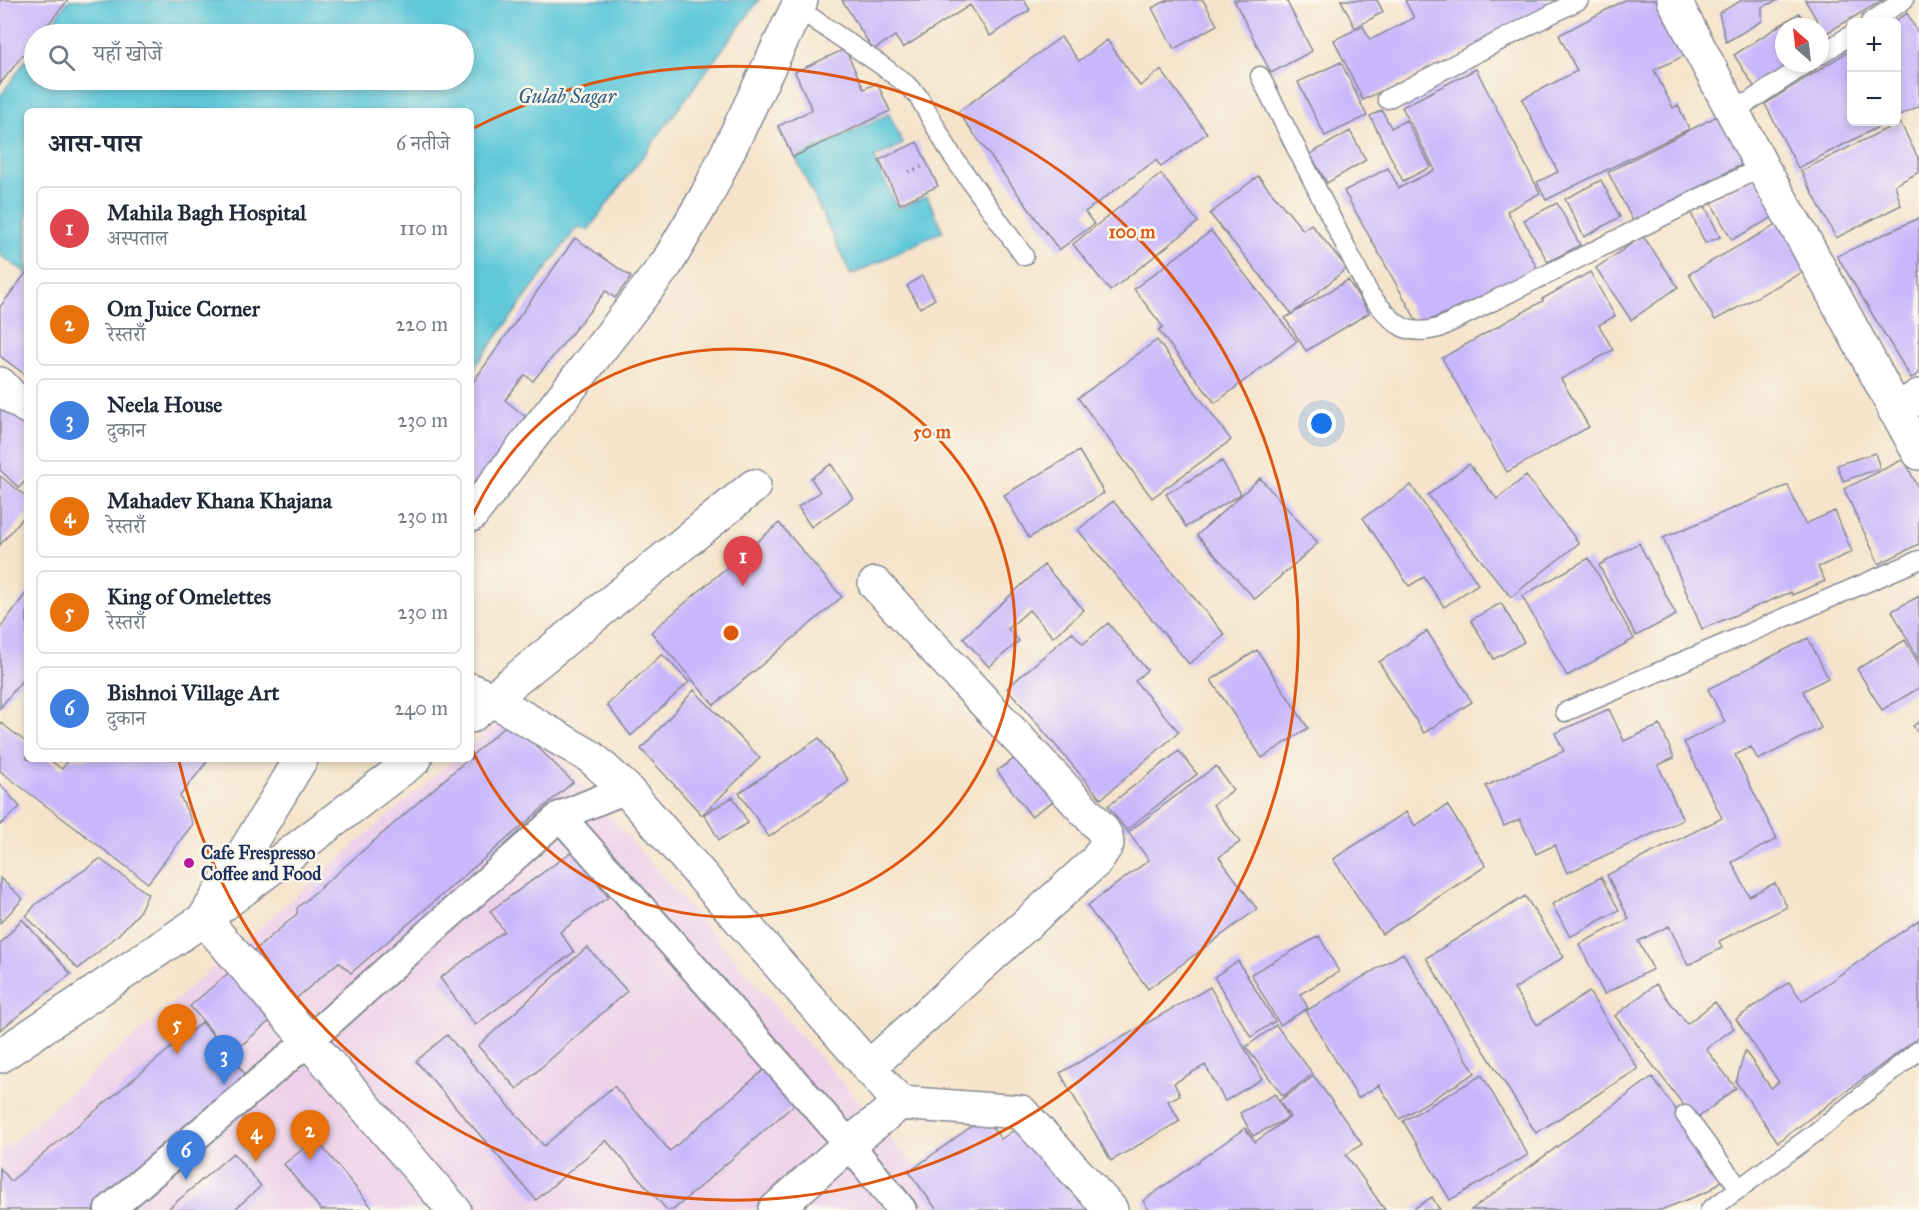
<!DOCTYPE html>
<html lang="hi">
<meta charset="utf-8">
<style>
:root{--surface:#fff;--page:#f6f6f7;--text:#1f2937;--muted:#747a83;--line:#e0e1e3;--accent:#1a73e8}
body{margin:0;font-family:"IM FELL Great Primer","Noto Serif Devanagari",serif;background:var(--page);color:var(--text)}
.controls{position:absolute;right:18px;top:18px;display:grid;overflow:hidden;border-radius:9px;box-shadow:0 3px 9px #0003}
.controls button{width:54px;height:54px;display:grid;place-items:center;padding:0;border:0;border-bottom:2px solid var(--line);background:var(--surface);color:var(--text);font:30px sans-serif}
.compass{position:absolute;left:1775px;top:18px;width:54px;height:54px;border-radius:50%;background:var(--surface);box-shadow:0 3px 9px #0003;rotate:332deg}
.you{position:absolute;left:1322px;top:424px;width:21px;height:21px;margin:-15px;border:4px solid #fff;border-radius:50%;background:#1a73e8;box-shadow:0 0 0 9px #1a73e833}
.badge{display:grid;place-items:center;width:39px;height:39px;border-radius:50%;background:var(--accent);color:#fff;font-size:20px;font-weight:700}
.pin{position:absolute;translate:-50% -50px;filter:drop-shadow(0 2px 3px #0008)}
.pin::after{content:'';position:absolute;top:32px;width:21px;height:18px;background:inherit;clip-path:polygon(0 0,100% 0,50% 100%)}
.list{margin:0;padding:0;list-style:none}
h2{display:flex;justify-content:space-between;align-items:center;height:78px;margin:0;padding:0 24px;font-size:26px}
h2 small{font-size:20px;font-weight:400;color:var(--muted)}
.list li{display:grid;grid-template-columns:39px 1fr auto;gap:18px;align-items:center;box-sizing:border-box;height:84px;margin:0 12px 12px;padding:0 12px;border:2px solid var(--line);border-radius:9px}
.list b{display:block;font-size:22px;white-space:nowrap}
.list p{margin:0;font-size:20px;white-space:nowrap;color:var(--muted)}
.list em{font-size:20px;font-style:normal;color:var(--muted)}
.icon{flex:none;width:33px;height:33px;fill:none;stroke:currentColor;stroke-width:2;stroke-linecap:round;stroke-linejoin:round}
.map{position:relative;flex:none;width:1919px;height:1210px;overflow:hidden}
.search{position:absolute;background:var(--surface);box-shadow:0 3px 9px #0003;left:24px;top:24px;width:450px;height:66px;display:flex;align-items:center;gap:15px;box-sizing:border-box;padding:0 21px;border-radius:33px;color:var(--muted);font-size:22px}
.panel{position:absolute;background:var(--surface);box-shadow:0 3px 9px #0003;left:24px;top:108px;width:450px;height:654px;border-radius:9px}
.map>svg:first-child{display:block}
</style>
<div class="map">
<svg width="1919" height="1210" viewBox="0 0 1919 1210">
<rect width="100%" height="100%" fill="#fbf7ec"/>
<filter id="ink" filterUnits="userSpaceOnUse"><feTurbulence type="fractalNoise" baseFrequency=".0167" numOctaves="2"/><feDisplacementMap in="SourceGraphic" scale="12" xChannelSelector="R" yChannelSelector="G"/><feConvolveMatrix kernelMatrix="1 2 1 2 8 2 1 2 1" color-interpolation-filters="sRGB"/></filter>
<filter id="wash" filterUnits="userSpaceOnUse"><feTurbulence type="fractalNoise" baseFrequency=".008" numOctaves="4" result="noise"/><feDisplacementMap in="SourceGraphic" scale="24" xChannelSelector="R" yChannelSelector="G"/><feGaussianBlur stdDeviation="1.35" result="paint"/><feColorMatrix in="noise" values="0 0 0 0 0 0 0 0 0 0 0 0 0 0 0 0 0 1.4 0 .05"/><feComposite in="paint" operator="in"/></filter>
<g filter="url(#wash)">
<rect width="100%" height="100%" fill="#f5e4cb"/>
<path fill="#edd0e9" d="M515 707 953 1210H0V1153L454 759H471V744Z"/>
<path fill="#5ec8da" stroke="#3c7c9c" stroke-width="1.5" d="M69 0H759L588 230 577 227 471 372V111H27V273L0 255V97L34 48V80H464V34H44Z
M889 114 903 144 874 158 898 209 927 196 943 231 851 275 796 158Z"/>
<g id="blocks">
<path fill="#c9b7fc" d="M0 0H68L40 34H34V41L0 84Z
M842 0H1024L1030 10 990 36 970 5 903 48 895 36 873 50Z
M1168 0H1203L1217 25 1174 49 1152 8Z
M1234 0H1286L1312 51 1271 73Z
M1341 0H1377L1383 12 1355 28Z
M1405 0H1568L1363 100 1334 40 1363 26 1370 40 1414 18Z
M1625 0H1661L1688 54 1654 70 1673 108 1678 105 1689 129 1546 200 1537 182 1558 172 1522 99 1577 71 1559 35Z
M1742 0H1779L1762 7V21L1726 42 1719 13Z
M1805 0H1883L1825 34Z
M1799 13 1807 27H1784V63H1793L1755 88 1734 55Z
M1907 13 1919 35V106L1896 117V22H1893Z
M1061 37 1079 61 1107 40 1140 86 1161 70 1207 133 1161 167 1156 160 1085 212 1094 224 1059 250 958 112Z
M845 49 864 89 877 83 890 111 793 157 778 126 812 110 795 72Z
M1852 49V122H1888L1798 168 1765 104Z
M1341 62 1367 116 1325 136 1298 82Z
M1476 69 1540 193 1507 211 1538 270 1419 325 1344 191 1388 168 1399 188 1435 170 1402 107Z
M1382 110 1391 128 1406 120 1431 167 1403 181 1370 116Z
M1721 114 1745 163 1633 221 1608 172Z
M1900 122 1919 160V172L1895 185 1901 205 1836 238 1801 171Z
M1350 131 1366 160 1327 183 1310 154Z
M917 142 938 186 900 204 879 160Z
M1161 174 1198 222 1110 291 1073 244Z
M1258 176 1303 230 1311 224 1347 268 1292 314 1210 214Z
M1756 177 1777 215 1732 240 1710 201Z
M1601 180 1620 217 1584 237 1565 199Z
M1557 203 1580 245 1548 262 1524 220Z
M1705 206 1720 237 1705 243 1691 213Z
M1919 218V374L1911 378 1837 256Z
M1781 222 1808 269 1715 320 1689 274Z
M1211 231 1297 341 1215 403 1158 330 1163 327 1134 289Z
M1643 236 1678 287 1631 320 1596 268Z
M575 238 631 277 615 298 606 291 533 381 525 375 505 400 533 423 471 500V385Z
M1590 272 1615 316 1599 325 1613 350 1561 379 1589 427 1507 472 1442 358 1543 301 1542 299Z
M26 273 27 274V376L0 356V307Z
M922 276 935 299 920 308 907 286Z
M1348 280 1369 313 1306 351 1285 318Z
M1157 340 1231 440 1152 498 1078 398Z
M0 394 27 420V479L19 488 0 470Z
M1079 451 1104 493 1029 538 1004 495Z
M1875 453 1880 468 1843 481 1837 465Z
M1904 459 1919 490V544L1879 564 1844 489Z
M1222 461 1241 494 1186 527 1166 494Z
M831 464 853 498 811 527 798 507 820 492 811 478Z
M1469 464 1497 499 1526 476 1579 543 1511 597 1428 495Z
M0 476 27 497V513L0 545Z
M1260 478 1318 543 1255 599 1197 535Z
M1411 485 1478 584 1444 607 1424 577 1409 586 1363 518Z
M1788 485 1805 524 1835 511 1852 552 1818 567 1825 581 1792 595 1791 592 1702 629 1663 538Z
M1113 501 1225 635 1189 664 1078 530Z
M779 523 842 597 714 705 651 632Z
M1639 543 1676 615 1636 636 1599 565Z
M1589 558 1634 639 1567 676 1522 596Z
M1044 565 1084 610 1053 637 1029 610 1008 629 1019 641 989 667 963 638Z
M27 592V674L0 708V628Z
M1919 596V660L1892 611Z
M1501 603 1524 642 1494 659 1471 620Z
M1108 623 1147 670 1135 681 1179 732 1101 799 1007 688 1072 632 1083 644Z
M1427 631 1472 702 1424 733 1379 662Z
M1808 638 1828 678 1803 691 1821 728 1758 760 1751 747 1735 755 1777 839 1732 862 1749 896 1775 883 1787 907 1719 941 1722 948 1688 965 1669 926 1638 941 1653 969 1604 994 1579 944 1629 919 1607 875 1722 818 1684 742 1725 722 1708 689Z
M1905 640 1919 664V688L1882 710 1857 669Z
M1257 650 1308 728 1262 758 1211 680Z
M662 654 689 682 631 736 607 705Z
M694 690 760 758 702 815 641 749Z
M1609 709 1624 741 1660 725 1674 758 1658 765 1683 820 1567 873 1555 845 1536 854 1520 819 1504 826 1486 786 1564 751 1555 733Z
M511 721 573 782 351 973 339 962 231 1054 190 1006 297 914V908L468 759H471V756Z
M0 722 27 743V759H48L62 769 69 759H209L180 796 193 824 148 883 0 771Z
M1919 722V734L1913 726Z
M819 738 849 781 769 837 739 793Z
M1025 751 1063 795 1031 816 997 771Z
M1179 751 1197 774 1126 830 1108 806Z
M1216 766 1233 790 1213 805 1240 842 1219 857 1257 909 1148 989 1087 906 1149 860 1128 832Z
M0 784 20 807 0 825Z
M733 797 748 823 719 840 704 814Z
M1447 805 1486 866 1382 934 1333 859 1406 812 1415 826Z
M574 850 608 897 560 932 574 952 475 1025 440 978 504 931 490 911Z
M100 859 148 894 138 914 117 936 78 969 26 916 36 904Z
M1601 877 1619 910 1570 937 1552 904Z
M0 878 23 899 0 923Z
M1525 896 1564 957 1514 989 1537 1025 1589 992 1638 1069 1536 1133 1426 958Z
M22 919 71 974 0 1030V944Z
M1919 920V1037L1778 1142 1736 1082 1745 1051 1771 1088 1779 1082 1736 1019 1789 982 1802 1001Z
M1319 936 1339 972 1300 994 1308 1008 1280 1025 1251 974Z
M587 947 627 991 517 1089 478 1046Z
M1403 953 1475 1073 1400 1119 1379 1085 1358 1098 1306 1011Z
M1238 961 1275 1021 1251 1037 1214 977Z
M1656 984 1687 1024 1715 1002 1734 1028 1706 1049 1736 1088 1695 1120 1615 1016Z
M1210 987 1262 1079 1225 1101 1205 1065 1174 1083 1180 1095 1168 1101 1180 1121 1111 1161 1060 1073Z
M202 1022 251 1081 96 1210H0V1168L11 1181Z
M1276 1025 1313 1074 1283 1096 1246 1047Z
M447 1035 544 1146 614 1086 670 1151 765 1069 795 1104 673 1210H667L606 1140 536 1200 416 1061Z
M1482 1075 1528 1155 1450 1200 1403 1121Z
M1314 1076 1362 1144 1346 1155 1385 1210H1149L1143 1201 1245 1128 1255 1142 1290 1117 1279 1101Z
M1652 1077 1726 1177 1709 1191 1661 1210H1471Z
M1275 1094 1288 1118 1253 1136 1240 1113Z
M984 1117 1001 1139 1023 1124 1090 1210H937L909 1172Z
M316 1139 374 1210H321L284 1164Z
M233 1153 261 1186 234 1210H167Z
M1432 1197 1440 1210H1412Z"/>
</g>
</g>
<g filter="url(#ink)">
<use href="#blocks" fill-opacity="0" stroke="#888a94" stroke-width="1.5"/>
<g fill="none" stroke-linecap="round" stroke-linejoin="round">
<defs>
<path id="service" d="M796 7 881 65 906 84 918 96 951 154 1024 256
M1870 22 1904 0
M1820 55 1852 34
M1260 76 1370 295C1393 321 1401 338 1439 328L1762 167
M1387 99 1579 0
M1733 112 1808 63
M1565 712 1919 560
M1685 1115 1740 1189
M1710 1210 1815 1133 1919 1050"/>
<path id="pedestrian" d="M560 816 849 1144 902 1210
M109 1210 309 1040 560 816 626 789"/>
<path id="minor" d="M0 384 11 396 27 407
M1895 411 1919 396
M471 515 667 263 707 195 801 0
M471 690 493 700 591 757 626 789 900 1103 1021 1112 1111 1210
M471 716 754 486
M301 759 204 919 454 1210
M0 1056 204 919 415 759
M868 1068 1096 861 1107 844 1106 836 1101 828 875 584
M775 1210 849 1144 900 1103"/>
<path id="tertiary" d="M1674 0 1762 167 1803 238 1919 453"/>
</defs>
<use href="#service" stroke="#888a94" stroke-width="21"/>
<use href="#pedestrian" stroke="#888a94" stroke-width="32"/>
<use href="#minor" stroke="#888a94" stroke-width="36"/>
<use href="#tertiary" stroke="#888a94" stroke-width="36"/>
<path stroke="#888a94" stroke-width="4" stroke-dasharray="1.5 4.5" stroke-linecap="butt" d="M909 172 925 165"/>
<use href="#service" stroke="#fff" stroke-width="18"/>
<use href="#pedestrian" stroke="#fff" stroke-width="28"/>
<use href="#minor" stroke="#fff" stroke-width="33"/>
<use href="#tertiary" stroke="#fff" stroke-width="33"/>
</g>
</g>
<g fill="none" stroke="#de5710" stroke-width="3">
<path d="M472 517A284 284 0 1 1 472 749"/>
<path d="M474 128A567 567 0 1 1 179 761"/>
</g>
<circle fill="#b5179e" stroke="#fbf7ec" stroke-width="2" cx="189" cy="863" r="6"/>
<g text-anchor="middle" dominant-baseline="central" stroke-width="5" stroke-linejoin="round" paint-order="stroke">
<g font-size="18" font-weight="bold" fill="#1b2f5e" stroke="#fbf7ec" text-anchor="start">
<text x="201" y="853">Cafe Frespresso<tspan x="201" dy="21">Coffee and Food</tspan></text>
</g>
<g font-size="20" font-style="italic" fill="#2f5d83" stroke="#fbf7ec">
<text x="567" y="96">Gulab Sagar</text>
</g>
</g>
<circle cx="731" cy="633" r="9" fill="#de5710" stroke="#fbf7ec" stroke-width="3"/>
<g font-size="18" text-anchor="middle" font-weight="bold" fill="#de5710" stroke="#fbf7ec" stroke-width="5" stroke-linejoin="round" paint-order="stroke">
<text x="1132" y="238">100 m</text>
<text x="932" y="438">50 m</text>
</g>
</svg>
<div class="controls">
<button>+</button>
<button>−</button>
</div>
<svg class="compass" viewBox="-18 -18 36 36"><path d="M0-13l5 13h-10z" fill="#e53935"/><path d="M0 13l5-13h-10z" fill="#747a83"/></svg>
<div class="you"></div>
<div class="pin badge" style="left:743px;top:586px;background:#e0444e">1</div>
<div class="pin badge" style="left:310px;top:1160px;background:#e8710a">2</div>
<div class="pin badge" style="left:224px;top:1085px;background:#3f7fe0">3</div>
<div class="pin badge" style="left:256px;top:1162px;background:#e8710a">4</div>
<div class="pin badge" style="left:177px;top:1054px;background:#e8710a">5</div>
<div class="pin badge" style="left:186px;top:1180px;background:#3f7fe0">6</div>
<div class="search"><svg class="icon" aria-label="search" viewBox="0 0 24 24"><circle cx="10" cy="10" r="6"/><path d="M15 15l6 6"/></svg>यहाँ खोजें</div>
<section class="panel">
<h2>आस-पास<small>6 नतीजे</small></h2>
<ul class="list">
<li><span class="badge" style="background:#e0444e">1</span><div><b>Mahila Bagh Hospital</b><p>अस्पताल</p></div><em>110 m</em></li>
<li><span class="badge" style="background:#e8710a">2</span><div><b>Om Juice Corner</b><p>रेस्तराँ</p></div><em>220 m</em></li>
<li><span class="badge" style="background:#3f7fe0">3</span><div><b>Neela House</b><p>दुकान</p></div><em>230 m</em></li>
<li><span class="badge" style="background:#e8710a">4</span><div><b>Mahadev Khana Khajana</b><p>रेस्तराँ</p></div><em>230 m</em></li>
<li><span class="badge" style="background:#e8710a">5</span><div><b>King of Omelettes</b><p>रेस्तराँ</p></div><em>230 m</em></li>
<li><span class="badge" style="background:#3f7fe0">6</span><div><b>Bishnoi Village Art</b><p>दुकान</p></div><em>240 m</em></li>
</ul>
</section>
</div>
